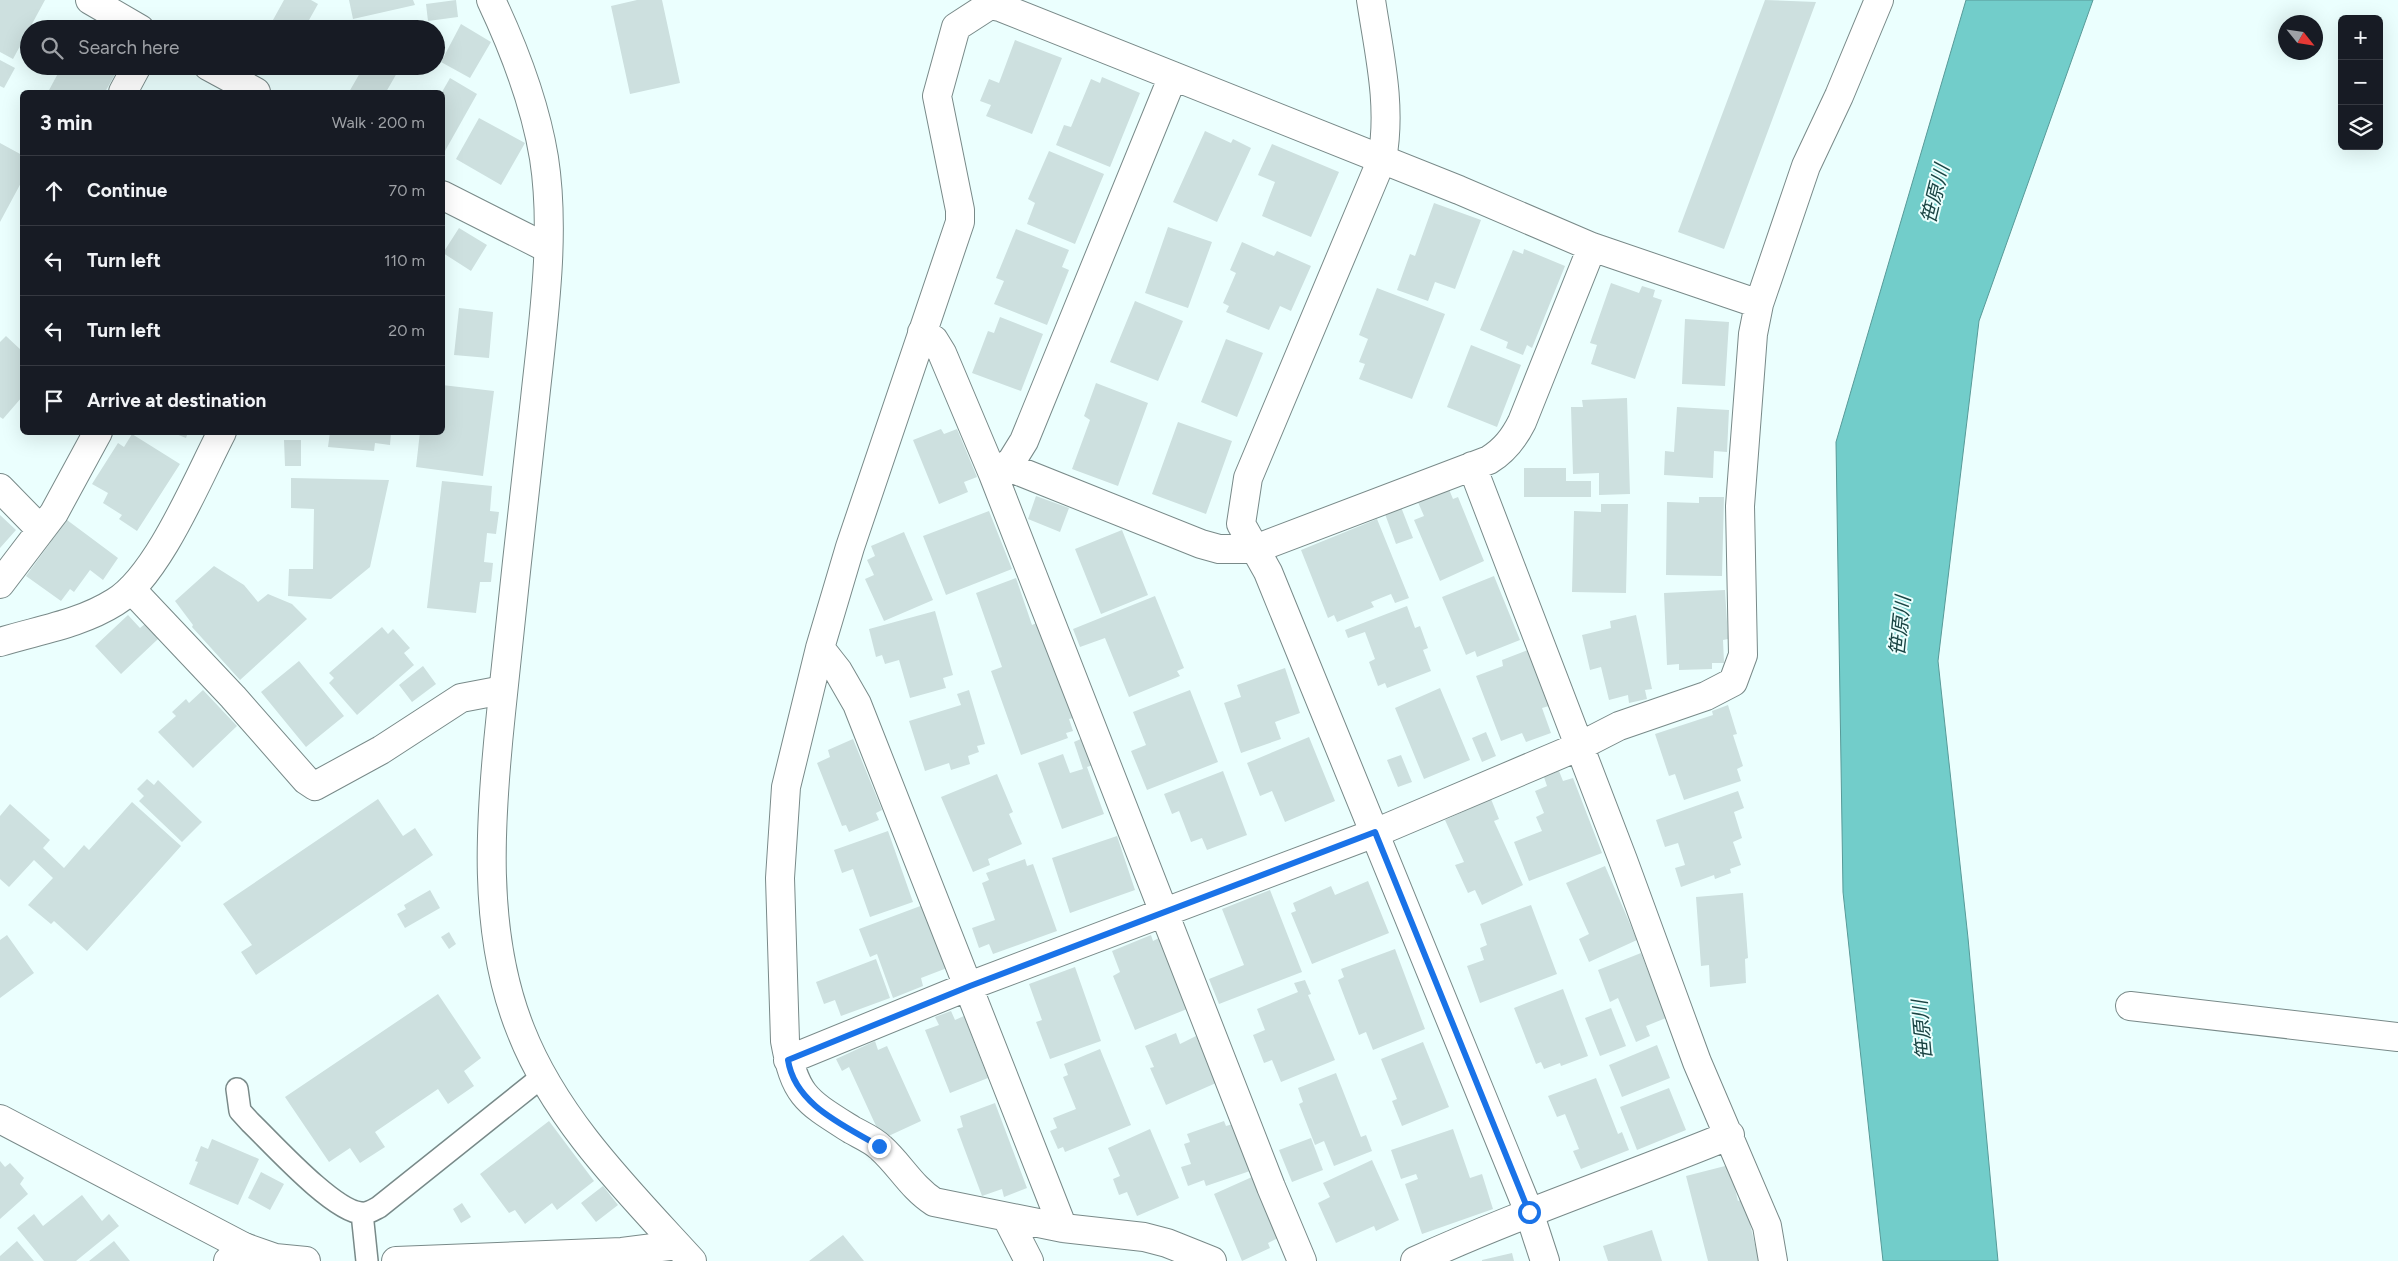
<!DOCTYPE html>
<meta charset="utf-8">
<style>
:root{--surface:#171b24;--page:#242831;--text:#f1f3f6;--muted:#9ea1a6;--line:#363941}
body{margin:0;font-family:Figtree,"Noto Sans JP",sans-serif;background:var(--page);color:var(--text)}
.controls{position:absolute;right:15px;top:15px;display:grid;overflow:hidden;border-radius:8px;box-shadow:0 5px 20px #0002}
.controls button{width:45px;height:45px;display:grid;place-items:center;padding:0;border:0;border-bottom:1px solid var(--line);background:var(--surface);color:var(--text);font:25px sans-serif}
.compass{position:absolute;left:2278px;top:15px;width:45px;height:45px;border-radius:50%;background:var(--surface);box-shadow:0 5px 20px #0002;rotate:120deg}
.stop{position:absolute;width:15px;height:15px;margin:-11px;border:4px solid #1a73e8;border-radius:50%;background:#fff}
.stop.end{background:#1a73e8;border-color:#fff;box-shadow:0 1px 5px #0008}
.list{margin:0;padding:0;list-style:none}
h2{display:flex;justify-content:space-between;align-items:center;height:65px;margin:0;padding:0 20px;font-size:21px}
h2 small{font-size:16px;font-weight:400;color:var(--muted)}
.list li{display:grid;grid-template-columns:32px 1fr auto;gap:15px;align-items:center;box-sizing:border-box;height:70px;padding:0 20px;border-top:1px solid var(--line)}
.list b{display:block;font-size:19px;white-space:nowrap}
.list em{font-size:16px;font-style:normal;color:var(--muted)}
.icon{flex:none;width:28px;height:28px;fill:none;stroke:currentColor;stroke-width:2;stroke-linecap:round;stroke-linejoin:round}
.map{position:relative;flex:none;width:2398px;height:1261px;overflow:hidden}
.search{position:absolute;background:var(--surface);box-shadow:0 5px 20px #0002;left:20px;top:20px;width:425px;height:55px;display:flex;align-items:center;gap:12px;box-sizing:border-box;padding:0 18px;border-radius:28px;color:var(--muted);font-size:19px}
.panel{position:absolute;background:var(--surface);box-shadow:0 5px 20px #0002;left:20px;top:90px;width:425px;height:345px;border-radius:8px}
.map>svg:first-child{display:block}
</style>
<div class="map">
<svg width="2398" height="1261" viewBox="0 0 2398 1261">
<rect width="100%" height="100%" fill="#ebfffe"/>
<path fill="#72cdca" stroke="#589a98" d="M1966 0H2093L1979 321 1938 661 1968 938 1998 1261H1883L1843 892 1836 442Z"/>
<path fill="#cde0df" d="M0 0H45L13 59 0 52Z
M284 0H311L318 4 304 29H268Z
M349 0H413L415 5 353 19Z
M456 0 458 17 428 21 426 4Z
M637 0H662L680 83 630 94 611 6Z
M1765 0 1816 2 1724 249 1678 232Z
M461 24 491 42 470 78 441 62Z
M1015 40 1062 58 1032 134 986 116 991 105 980 101 989 79 999 83Z
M0 60 15 68 4 88 0 86Z
M62 66H114L118 69 105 92H48Z
M364 66H401L386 92H349Z
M1102 77 1140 93 1110 167 1056 145 1064 125 1071 127 1091 79 1100 83Z
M450 78 477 94 445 151 442 149V92Z
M479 118 525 143 501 185 456 159Z
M1205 131 1231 143 1233 139 1251 148 1217 222 1173 202Z
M0 143 22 155V181L0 222Z
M1272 144 1339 172 1311 237 1262 216 1275 182 1258 175Z
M1049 151 1104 174 1075 244 1027 224 1035 203 1028 199Z
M1434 203 1481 220 1455 289 1435 282 1428 301 1397 290 1410 254 1415 256Z
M1168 227 1212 242 1188 308 1145 293Z
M459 228 487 245 471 271 443 253Z
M1016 229 1069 250 1062 267 1069 270 1047 325 994 304 1004 281 996 278Z
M1242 242 1274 256 1277 251 1311 266 1291 311 1280 306 1269 330 1226 312 1229 306 1223 303 1236 273 1230 270Z
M1524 249 1565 266 1532 348 1527 345 1523 355 1506 348 1508 342 1480 330 1513 250 1523 254Z
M1611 283 1639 293 1642 286 1655 290 1653 297 1662 300 1635 379 1591 364 1597 345 1590 343Z
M1377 288 1445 314 1412 399 1359 379 1365 364 1359 362 1368 339 1359 335Z
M1135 301 1183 321 1158 381 1110 362Z
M459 308 493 312 489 358 454 355Z
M1000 317 1043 334 1021 391 972 373 988 331 994 333Z
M1685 319 1729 322 1725 386 1682 384Z
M6 336 22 351V397L3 419 0 417V342Z
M1226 339 1263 353 1237 417 1201 402Z
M1471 345 1521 365 1497 427 1447 407Z
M1096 383 1148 403 1118 486 1072 469 1090 420 1084 416Z
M442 385 494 391 483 476 416 467 420 432H442Z
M1627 398 1630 494 1599 495V473L1573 474 1571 407H1583L1582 400Z
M1677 407 1729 410 1727 452 1714 451 1713 478 1664 475 1665 451 1674 452Z
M1178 422 1232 441 1206 514 1152 494Z
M941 429 944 434 957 429 977 477 964 482 968 492 939 504 913 440Z
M171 432H188L186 438Z
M330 432H391L390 445 375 443 374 451 328 447Z
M132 434 180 464 137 531 119 519 122 515 103 503 108 493 92 484 118 443 124 447Z
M284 440H301V466H285Z
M1524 468H1566V481H1591V497H1524Z
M291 478 389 480 370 567 331 599 288 596 289 569H313L314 509 291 508Z
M442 481 492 486 490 511 499 512 496 534 487 533 484 562 493 563 491 582H480L476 613 427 608Z
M1448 487 1453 499 1458 497 1484 561 1440 581 1414 520 1424 516 1417 500Z
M1036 496 1069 508 1060 532 1028 519Z
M1699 497H1724L1722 576 1666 575 1667 502 1699 503Z
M1601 504H1628L1626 593 1572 592 1574 511 1601 512Z
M1401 507 1413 538 1396 544 1385 514Z
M989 511 1012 569 946 595 923 536Z
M0 515 16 530 0 548Z
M1377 519 1409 598 1395 603 1391 594 1371 602 1374 607 1337 622 1334 615 1328 618 1301 550Z
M67 520 118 558 103 580 90 570 74 592 70 589 61 601 26 576Z
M1122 530 1148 595 1101 614 1075 549Z
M904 532 933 600 884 621 865 579 874 575 867 560 875 556 871 546Z
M214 566 244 585 258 602 268 594 292 604 307 619 240 680 192 627 193 625 175 601Z
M1494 576 1520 640 1477 657 1475 651 1466 655 1442 597Z
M1016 578 1032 625 1039 622 1073 718 1069 719 1073 731 1066 733 1068 738 1021 755 991 671 1002 667 976 593Z
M1725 590 1728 639 1723 640 1724 663H1712V669L1679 670V664L1667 665 1664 593Z
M1155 596 1184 668 1177 671 1180 676 1129 697 1105 638 1080 647 1073 629Z
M1407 606 1415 628 1420 626 1428 648 1423 650 1431 671 1387 688 1385 683 1378 686 1369 662 1375 659 1365 632 1348 638 1345 630Z
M935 611 953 675 943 678 946 688 910 698 899 660 885 664 882 655 876 657 869 629Z
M128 615 140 628 145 624 158 639 121 674 95 646Z
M1636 615 1652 689 1645 690 1647 699 1629 703 1628 695 1609 700 1601 667 1590 670 1582 635 1611 628 1610 621Z
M382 627 388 634 393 629 410 648 404 653 414 665 357 715 329 683 334 678 329 673Z
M1528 650 1549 706 1542 708 1551 733 1526 742 1522 733 1501 741 1476 676 1503 666 1502 660Z
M299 661 344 716 306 747 261 692Z
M423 666 436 684 412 702 399 685Z
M1285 668 1300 713 1275 722 1281 739 1241 753 1224 703 1241 697 1237 685Z
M1440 688 1470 760 1424 779 1395 708Z
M203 690 237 726 193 768 158 732 176 716 172 712 186 699 189 703Z
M969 690 985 744 977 746 979 752 968 756 970 764 951 770 949 763 925 771 909 721 961 705 957 694Z
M1190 690 1218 762 1147 790 1131 751 1146 745 1133 712Z
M1728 705 1737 734 1733 735 1743 766 1737 769 1741 781 1684 800 1675 774 1669 776 1655 734 1713 715 1712 711Z
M1486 732 1496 756 1482 762 1472 738Z
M1309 737 1335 801 1285 822 1272 791 1260 796 1247 763Z
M1083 738 1093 765 1087 767 1104 814 1062 829 1038 763 1063 754 1070 773 1083 769 1074 742Z
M853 739 882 810 876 813 879 820 849 832 846 825 842 826 817 763 830 757 828 750Z
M1401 755 1412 782 1398 787 1387 760Z
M1223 771 1247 835 1207 850 1202 838 1191 842 1179 811 1172 814 1164 794Z
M1559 771 1563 781 1573 778 1602 853 1529 881 1514 842 1542 831 1536 817 1544 813 1535 791 1547 786 1544 777Z
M997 774 1013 812 1009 814 1022 844 988 859 990 865 973 872 941 797Z
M147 779 154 785 158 780 202 822 182 842 139 801 144 796 137 789Z
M1738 791 1744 808 1734 812 1742 838 1733 842 1741 865 1730 869 1731 873 1715 879 1714 875 1681 887 1675 868 1685 865 1678 843 1665 847 1656 820Z
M378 799 403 836 415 828 433 855 256 975 241 952 252 945 223 904Z
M1491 799 1499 819 1494 821 1523 885 1482 905 1475 890 1468 893 1455 865 1464 862 1445 820Z
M132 802 181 846 87 951 54 921 51 924 28 905 53 878 34 860 9 887 0 879V816L10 804 50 840 43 848 64 868 84 845 89 850Z
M888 831 913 902 870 917 853 869 842 873 834 850Z
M1117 836 1135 890 1070 913 1052 858Z
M1025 859 1027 866 1033 864 1057 931 993 954 989 944 979 948 972 928 995 920 982 883 989 880 986 873Z
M1605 866 1637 940 1589 962 1579 939 1589 934 1566 883Z
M1368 881 1389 933 1312 964 1291 913 1296 911 1293 903 1331 886 1335 895Z
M430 890 440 908 405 928 397 914 406 909 404 905Z
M1270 890 1302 972 1219 1004 1209 979 1244 965 1222 909Z
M1743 893 1748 958 1745 959 1746 983 1710 987 1709 965 1701 966 1696 897Z
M923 905 947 968 921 978 923 986 893 998 877 954 870 957 859 929Z
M1531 905 1557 974 1480 1003 1467 966 1484 960 1480 948 1487 945 1480 924Z
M449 932 456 944 449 949 441 937Z
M7 935 34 973 0 998V940Z
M1151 935 1153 941 1159 938 1187 1009 1135 1030 1113 976 1120 972 1112 951Z
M1395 949 1425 1029 1373 1050 1366 1032 1359 1035 1338 980 1344 977 1341 969Z
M1641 953 1666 1018 1646 1026 1650 1036 1636 1042 1618 998 1610 1002 1598 970Z
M876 959 890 998 841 1016 835 1000 824 1004 816 982Z
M1075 967 1101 1041 1050 1059 1036 1022 1042 1020 1029 984Z
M1305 980 1311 994 1308 995 1335 1060 1281 1082 1272 1060 1264 1063 1253 1035 1265 1030 1257 1009 1298 992 1294 983Z
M1563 989 1588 1056 1561 1066 1560 1063 1544 1069 1541 1062 1536 1064 1514 1008Z
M438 994 481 1058 464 1071 474 1086 448 1104 438 1089 375 1132 385 1147 360 1163 350 1148 329 1162 285 1097Z
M1611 1008 1626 1046 1600 1056 1585 1018Z
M951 1011 955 1020 964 1016 988 1078 950 1093 925 1030 939 1025 935 1017Z
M1176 1033 1180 1044 1196 1036 1216 1083 1166 1105 1150 1068 1154 1067 1145 1046Z
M875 1041 878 1050 887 1046 921 1121 882 1139 849 1067 842 1071 836 1059Z
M1423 1042 1449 1107 1402 1126 1392 1101 1397 1099 1381 1059Z
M1657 1045 1670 1078 1622 1097 1609 1065Z
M1100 1049 1131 1125 1065 1152 1063 1147 1058 1149 1050 1131 1057 1128 1053 1118 1076 1109 1063 1077 1068 1075 1064 1064Z
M1336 1073 1361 1137 1366 1135 1372 1151 1334 1166 1324 1141 1315 1145 1299 1104 1303 1102 1298 1088Z
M1596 1078 1618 1134 1622 1132 1629 1150 1581 1169 1573 1151 1579 1149 1565 1114 1557 1117 1548 1096Z
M1669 1088 1686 1130 1637 1150 1620 1107Z
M995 1103 1027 1188 1004 1197 1002 1189 982 1196 957 1129 963 1127 960 1116Z
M549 1121 594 1181 557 1210 552 1203 525 1224 515 1210 509 1213 480 1174Z
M1224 1121 1226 1126 1233 1124 1250 1171 1206 1186 1204 1180 1188 1186 1181 1167 1191 1164 1184 1144 1190 1142 1187 1134Z
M1150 1129 1179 1198 1137 1216 1127 1192 1119 1195 1113 1179 1120 1176 1108 1148Z
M1453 1129 1470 1178 1482 1174 1493 1209 1422 1234 1405 1184 1418 1179 1416 1174 1401 1179 1391 1150Z
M1311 1138 1323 1170 1292 1182 1279 1150Z
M212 1139 259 1159 238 1205 189 1184 198 1162 195 1161 201 1146 208 1149Z
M1372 1160 1399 1220 1376 1231 1374 1226 1336 1243 1318 1203 1330 1197 1323 1183Z
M0 1161 5 1167 10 1163 24 1178 20 1184 28 1194 0 1219Z
M1729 1165 1738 1201 1744 1199 1759 1261H1708L1686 1176Z
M261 1172 284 1184 270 1210 248 1198Z
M1252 1177 1278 1238 1268 1243 1270 1248 1242 1261 1214 1194Z
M603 1186 618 1205 596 1222 581 1203Z
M82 1195 102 1221 109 1214 119 1226 76 1261H44L17 1228 34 1214 43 1226Z
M462 1203 471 1217 461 1223 453 1209Z
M1652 1230 1662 1261H1608L1603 1246Z
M843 1235 864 1261H809Z
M17 1241 34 1261H0V1256Z
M114 1241 130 1261H89Z
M1512 1253 1514 1261H1482V1260Z"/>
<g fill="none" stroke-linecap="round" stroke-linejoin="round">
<defs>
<path id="service" d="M237 1089 240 1111 250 1122C272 1143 333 1211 361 1213 368 1214 373 1210 379 1207L543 1076
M362 1213 367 1261"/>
<path id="minor" d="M90 0 140 29
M208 66 256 92
M123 92 137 66
M442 195 547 248
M922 332 934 340 942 353 993 474 1271 1187 1302 1261
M1006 466 1201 544 1219 549H1255L1489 460C1505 450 1514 438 1522 422L1592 247
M1472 466 1623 860 1697 1062 1767 1226 1773 1261
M993 474 1011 462 1024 441 1173 76
M0 488 41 530
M0 584 54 513 98 432
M131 589 233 697 306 780 315 786 381 750 461 698 503 690
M0 642C39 630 80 624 115 602 158 576 198 478 222 432
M820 648 838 671 857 704 1063 1228
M2130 1006 2398 1037
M788 1060 969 986 1375 833 1580 746 1619 726 1706 696 1733 682 1743 655 1740 506 1753 334 1759 304 1806 166 1839 96 1879 0
M1007 1218 1029 1261
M228 1261 244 1247
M1212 1261 1167 1243 1144 1237 1063 1228 934 1202C912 1188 900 1165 881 1148 873 1140 861 1135 852 1130 806 1101 795 1096 785 1041L780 878 786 787 820 648 850 547 960 222V210L937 96 956 27 990 5 1000 7 1459 190 1592 247 1759 304
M1415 1261C1518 1214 1625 1178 1730 1135"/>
<path id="tertiary" d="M491 0C515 51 535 103 544 158 556 235 543 323 535 399 523 504 512 608 501 713 490 817 481 932 521 1031 556 1120 629 1192 692 1261
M1371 0C1379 53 1392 106 1382 159L1248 478 1241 524 1268 572 1529 1212 1545 1261
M0 1119 244 1247 275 1258 306 1261
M396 1261 622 1252 677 1245"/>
</defs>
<use href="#service" stroke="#798a89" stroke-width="24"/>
<use href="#minor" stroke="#798a89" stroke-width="30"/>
<use href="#tertiary" stroke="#798a89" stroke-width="30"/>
<use href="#service" stroke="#fff" stroke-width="21"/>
<use href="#minor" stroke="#fff" stroke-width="28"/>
<use href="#tertiary" stroke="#fff" stroke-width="28"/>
</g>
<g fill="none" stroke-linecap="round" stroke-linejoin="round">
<path stroke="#1a73e8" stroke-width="6" d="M879 1146C844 1125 795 1105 788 1060L970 986 1375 832 1529 1212"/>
</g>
<g text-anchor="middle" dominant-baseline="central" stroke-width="4" stroke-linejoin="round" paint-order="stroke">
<g font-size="20" font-style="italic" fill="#1a4443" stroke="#ebfffe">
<text transform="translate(1935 194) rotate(-76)">笹原川</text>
<text transform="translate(1900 626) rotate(-84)">笹原川</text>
<text transform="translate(1922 1030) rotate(-95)">笹原川</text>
</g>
</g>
</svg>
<div class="controls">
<button>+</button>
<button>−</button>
<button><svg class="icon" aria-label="layers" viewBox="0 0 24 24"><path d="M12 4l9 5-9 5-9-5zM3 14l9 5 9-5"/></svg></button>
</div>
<svg class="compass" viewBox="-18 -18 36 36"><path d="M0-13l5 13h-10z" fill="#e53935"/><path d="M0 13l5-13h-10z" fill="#9ea1a6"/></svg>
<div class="stop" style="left:1529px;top:1212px"></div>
<div class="stop end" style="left:879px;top:1146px"></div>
<div class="search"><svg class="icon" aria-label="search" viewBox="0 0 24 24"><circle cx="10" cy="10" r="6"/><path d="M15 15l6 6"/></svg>Search here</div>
<section class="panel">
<h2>3 min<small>Walk · 200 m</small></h2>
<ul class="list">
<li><svg class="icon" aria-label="ahead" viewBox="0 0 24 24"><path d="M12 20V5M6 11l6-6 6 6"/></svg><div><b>Continue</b></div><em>70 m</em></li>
<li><svg class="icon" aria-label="left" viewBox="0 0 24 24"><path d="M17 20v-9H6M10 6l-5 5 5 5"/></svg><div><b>Turn left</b></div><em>110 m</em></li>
<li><svg class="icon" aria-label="left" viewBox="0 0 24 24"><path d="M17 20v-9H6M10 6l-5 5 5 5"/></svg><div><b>Turn left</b></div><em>20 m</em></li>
<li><svg class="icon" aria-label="arrive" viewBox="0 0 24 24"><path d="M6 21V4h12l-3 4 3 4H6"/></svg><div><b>Arrive at destination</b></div></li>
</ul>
</section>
</div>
